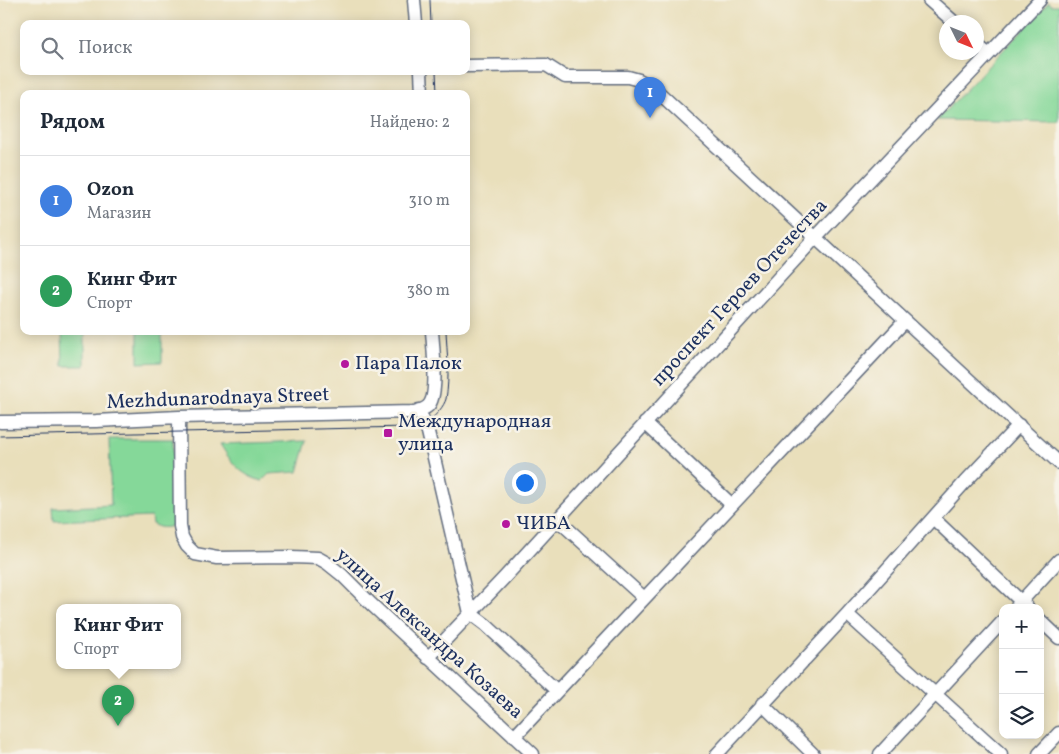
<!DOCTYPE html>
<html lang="ru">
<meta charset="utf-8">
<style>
:root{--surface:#fff;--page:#f2f2f3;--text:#1f2937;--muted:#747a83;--line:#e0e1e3;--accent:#b5179e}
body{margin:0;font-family:Vollkorn,serif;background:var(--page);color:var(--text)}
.controls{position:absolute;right:15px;bottom:15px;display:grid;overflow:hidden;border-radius:10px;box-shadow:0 2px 12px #0003}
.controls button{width:45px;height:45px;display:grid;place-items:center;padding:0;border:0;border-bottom:1px solid var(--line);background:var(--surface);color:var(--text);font:25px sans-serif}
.compass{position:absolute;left:939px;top:15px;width:45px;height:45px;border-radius:50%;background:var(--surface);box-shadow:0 2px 12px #0003;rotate:133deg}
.you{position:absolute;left:524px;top:482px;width:18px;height:18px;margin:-12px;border:4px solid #fff;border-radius:50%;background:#1a73e8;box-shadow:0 0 0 8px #1a73e833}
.badge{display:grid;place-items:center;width:32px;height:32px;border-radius:50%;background:var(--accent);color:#fff;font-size:16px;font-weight:700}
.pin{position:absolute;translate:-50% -41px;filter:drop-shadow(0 1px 2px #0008)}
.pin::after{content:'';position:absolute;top:26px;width:18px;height:15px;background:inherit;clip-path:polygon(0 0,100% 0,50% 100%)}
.popup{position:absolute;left:56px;top:604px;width:125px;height:65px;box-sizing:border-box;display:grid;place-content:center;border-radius:10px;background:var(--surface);filter:drop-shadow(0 1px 4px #0005);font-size:16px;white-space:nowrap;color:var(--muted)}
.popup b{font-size:19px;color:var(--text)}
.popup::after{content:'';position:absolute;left:50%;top:100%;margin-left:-10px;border:10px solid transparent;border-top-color:var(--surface)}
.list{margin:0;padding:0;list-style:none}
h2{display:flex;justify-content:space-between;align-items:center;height:65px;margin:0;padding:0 20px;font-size:21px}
h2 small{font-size:16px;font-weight:400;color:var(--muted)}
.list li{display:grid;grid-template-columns:32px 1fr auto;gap:15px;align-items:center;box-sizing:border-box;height:90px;padding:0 20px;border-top:1px solid var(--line)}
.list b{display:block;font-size:19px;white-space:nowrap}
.list p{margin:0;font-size:16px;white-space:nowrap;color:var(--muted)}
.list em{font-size:16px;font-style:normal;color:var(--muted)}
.icon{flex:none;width:28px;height:28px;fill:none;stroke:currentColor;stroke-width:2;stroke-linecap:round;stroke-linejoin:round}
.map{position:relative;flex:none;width:1059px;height:754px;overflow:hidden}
.search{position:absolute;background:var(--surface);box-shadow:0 2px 12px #0003;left:20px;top:20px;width:450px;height:55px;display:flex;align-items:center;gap:12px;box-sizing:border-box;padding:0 18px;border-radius:10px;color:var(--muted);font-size:19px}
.panel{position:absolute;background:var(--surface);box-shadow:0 2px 12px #0003;left:20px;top:90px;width:450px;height:245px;border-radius:10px}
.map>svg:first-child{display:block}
</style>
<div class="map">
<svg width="1059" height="754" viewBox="0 0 1059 754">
<rect width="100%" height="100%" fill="#f7f3e8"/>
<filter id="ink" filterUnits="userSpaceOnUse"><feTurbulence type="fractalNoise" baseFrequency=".02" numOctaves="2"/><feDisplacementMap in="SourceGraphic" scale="10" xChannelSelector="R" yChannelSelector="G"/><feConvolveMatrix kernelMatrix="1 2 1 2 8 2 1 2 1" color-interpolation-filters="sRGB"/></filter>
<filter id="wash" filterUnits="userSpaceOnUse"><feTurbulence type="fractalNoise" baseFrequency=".0096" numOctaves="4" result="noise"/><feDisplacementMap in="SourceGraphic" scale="20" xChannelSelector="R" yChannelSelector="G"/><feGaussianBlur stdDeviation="1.12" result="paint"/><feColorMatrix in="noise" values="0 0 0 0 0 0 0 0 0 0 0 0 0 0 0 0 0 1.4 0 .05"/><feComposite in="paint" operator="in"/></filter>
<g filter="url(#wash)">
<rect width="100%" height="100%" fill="#e9dfbb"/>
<path fill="#85d899" stroke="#50847c" d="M1049 2 1051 5H1059V122L937 120Z
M62 331H85V366H63Z
M138 331H162V362L138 363Z
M109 439H173L174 525C165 529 160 528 152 524L151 517 54 521 53 508 111 505Z
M307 441 298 472 269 474 262 481C240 475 231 462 220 444Z"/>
</g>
<g filter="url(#ink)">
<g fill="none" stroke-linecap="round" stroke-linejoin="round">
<defs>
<path id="minor" d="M414 0 416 24
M929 0 954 22
M976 43 989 54
M466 66 546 65 565 77H628L639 80 656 90 1059 463
M421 71 422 94
M419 410 428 432 470 613 486 625 557 691
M179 417 180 526 182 537 187 546 195 554 217 558 292 557 318 558 327 563 342 575 371 604 533 754
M0 422 96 421 179 417 414 412C418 411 425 409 428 406 439 396 433 347 432 331
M645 423 732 505
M933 518 1028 608
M557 519 644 598
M1017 606 1059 560
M847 614 1001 754
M1040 620 1059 638
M428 658 504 578 815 238 1040 0
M762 704 813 754
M514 737 905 321
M717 754 847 614 965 482 1019 425
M880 754 1003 621
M1039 754 1059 733"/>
</defs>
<use href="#minor" stroke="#636d7f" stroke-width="15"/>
<use href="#minor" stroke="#fff" stroke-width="12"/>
<path stroke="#1b2f5e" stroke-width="1" d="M430 0 431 24
M436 71 437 94
M0 436 407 427C414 425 423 424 429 420 436 416 444 406 446 399 450 377 447 353 446 331"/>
</g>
</g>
<g fill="#b5179e" stroke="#f7f3e8" stroke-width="2">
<circle cx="345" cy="364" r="5"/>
<rect x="383" y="428" width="10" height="10" rx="2.5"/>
<circle cx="506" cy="524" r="5"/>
</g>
<g text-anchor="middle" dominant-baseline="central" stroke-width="5" stroke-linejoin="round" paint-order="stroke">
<g font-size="20" fill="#1b2f5e" stroke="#f7f3e8">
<text transform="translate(740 293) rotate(-47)">проспект Героев Отечества</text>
<text transform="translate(218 399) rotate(-2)">Mezhdunarodnaya Street</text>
<text transform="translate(429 634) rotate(42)">улица Александра Козаева</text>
</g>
<g font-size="20" fill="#1b2f5e" stroke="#f7f3e8" text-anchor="start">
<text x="355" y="364">Пара Палок</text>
<text x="398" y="422">Международная<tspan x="398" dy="23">улица</tspan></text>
<text x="516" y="524">ЧИБА</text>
</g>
</g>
</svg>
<div class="controls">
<button>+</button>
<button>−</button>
<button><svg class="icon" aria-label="layers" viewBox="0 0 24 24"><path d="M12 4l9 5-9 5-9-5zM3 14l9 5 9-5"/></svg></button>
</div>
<svg class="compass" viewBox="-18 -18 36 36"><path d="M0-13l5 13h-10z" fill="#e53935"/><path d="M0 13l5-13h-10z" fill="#747a83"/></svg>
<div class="you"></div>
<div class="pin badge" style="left:650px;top:118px;background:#3f7fe0">1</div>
<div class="pin badge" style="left:118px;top:726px;background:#2e9e5b">2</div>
<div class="popup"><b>Кинг Фит</b>Спорт</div>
<div class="search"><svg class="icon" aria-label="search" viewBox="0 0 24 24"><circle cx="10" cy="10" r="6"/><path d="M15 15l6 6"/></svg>Поиск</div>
<section class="panel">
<h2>Рядом<small>Найдено: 2</small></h2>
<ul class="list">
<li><span class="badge" style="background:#3f7fe0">1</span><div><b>Ozon</b><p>Магазин</p></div><em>310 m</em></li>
<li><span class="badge" style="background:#2e9e5b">2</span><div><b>Кинг Фит</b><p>Спорт</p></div><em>380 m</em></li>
</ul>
</section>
</div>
